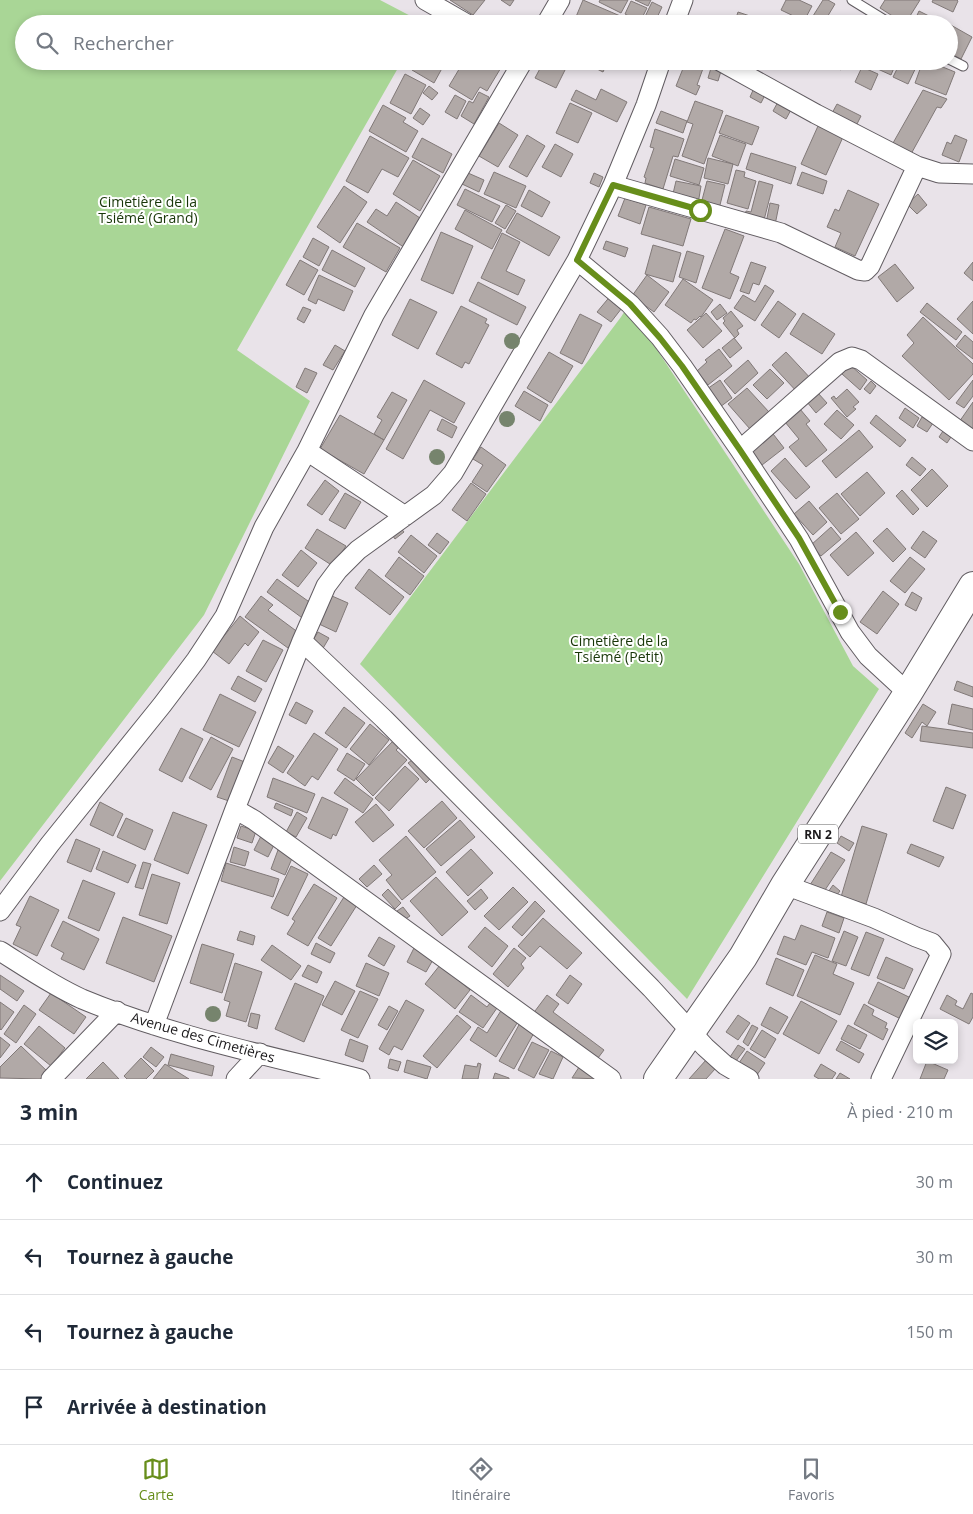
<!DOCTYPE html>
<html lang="fr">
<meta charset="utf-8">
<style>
:root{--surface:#fff;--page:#f2f2f3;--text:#1f2937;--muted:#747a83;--line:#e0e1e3;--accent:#678e1b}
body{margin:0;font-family:"Open Sans",sans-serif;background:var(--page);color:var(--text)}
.controls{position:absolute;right:15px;bottom:15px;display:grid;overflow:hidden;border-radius:8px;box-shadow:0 2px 8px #0003}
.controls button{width:45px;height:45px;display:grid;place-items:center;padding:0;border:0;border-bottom:1px solid var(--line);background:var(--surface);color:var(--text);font:25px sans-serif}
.stop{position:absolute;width:15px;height:15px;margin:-11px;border:4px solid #678e1b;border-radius:50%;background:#fff}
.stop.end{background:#678e1b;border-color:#fff;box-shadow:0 1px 5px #0008}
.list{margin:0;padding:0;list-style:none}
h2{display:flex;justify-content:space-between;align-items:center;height:65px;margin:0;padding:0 20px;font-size:21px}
h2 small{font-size:16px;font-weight:400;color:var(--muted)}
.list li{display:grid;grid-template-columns:32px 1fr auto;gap:15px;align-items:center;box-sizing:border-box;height:75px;padding:0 20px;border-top:1px solid var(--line)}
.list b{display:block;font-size:19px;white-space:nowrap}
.list em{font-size:16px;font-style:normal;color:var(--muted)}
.icon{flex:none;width:28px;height:28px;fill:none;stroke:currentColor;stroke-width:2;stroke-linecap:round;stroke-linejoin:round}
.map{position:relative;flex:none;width:973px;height:1079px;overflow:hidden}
.search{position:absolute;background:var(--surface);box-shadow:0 2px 8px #0003;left:15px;right:15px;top:15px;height:55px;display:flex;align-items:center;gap:12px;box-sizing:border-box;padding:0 18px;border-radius:28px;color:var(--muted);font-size:19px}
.sheet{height:365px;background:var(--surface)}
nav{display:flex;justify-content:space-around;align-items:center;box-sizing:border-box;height:70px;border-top:1px solid var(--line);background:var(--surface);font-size:14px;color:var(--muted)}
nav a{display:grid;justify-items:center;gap:2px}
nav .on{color:var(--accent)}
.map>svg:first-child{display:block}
</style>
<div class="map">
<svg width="973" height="1079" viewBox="0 0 973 1079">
<rect width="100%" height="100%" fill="#e9e3e9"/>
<path fill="#a9d696" d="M0 0H380L424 23 24 24V61H402L237 350 310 401 204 615 0 881Z
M628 306 799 564 853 666 879 689 687 999 360 664 621 317Z"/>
<path fill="#b1a9a7" stroke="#817978" d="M450 0H485L473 15Z
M501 0H514L510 6Z
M583 0 625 18 623 24H573Z
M600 0H628L621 13 599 2Z
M635 0H651L648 6Z
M786 0H799L812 6 804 21 781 10Z
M823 0H828L835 4 823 24H808Z
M885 0H920L905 24 880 8Z
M933 0H957L958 1 953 12 932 2Z
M631 1 647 8 640 22 625 14Z
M652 2 662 7 654 24H643L642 23Z
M919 11 939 21 938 24H913Z
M738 12 753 17 751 24H734Z
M630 19 639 24H627Z
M949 24 972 37 961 59 949 53Z
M417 61H446L434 83 412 70Z
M464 61H505L487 91 480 87 472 100 449 86Z
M544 61H553L566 68 556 88 535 78Z
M581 61H608L603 72Z
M686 61H701L705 63 697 85 700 86 696 95 676 86Z
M827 61H846V62L841 70Z
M860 61H897L891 75Z
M901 61H919L908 84 893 77Z
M923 61H928L955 72 946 95 915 83Z
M862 67 878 74 871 90 855 82Z
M711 68 721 71 718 81 708 78Z
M405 74 426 85 411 114 390 103Z
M429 86 438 93 432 100 423 93Z
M754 88 765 95 761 103 750 97Z
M601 89 627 102 617 122 571 100 576 90 596 100Z
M923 90 947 99 941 108 937 107 911 154 893 143Z
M479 92 489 97 474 124 461 116 469 101 473 103Z
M455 95 466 101 457 119 445 112Z
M779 100 792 108 786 119 773 111Z
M695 101 723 111 704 164 682 156 693 124 687 122Z
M570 103 592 113 578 143 556 133Z
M837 104 861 116 855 128 831 115Z
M383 105 406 118 403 122 418 131 406 152 369 131Z
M420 108 430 115 423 125 413 118Z
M661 111 687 121 683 133 656 123Z
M726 115 759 127 752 145 719 133Z
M499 123 518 135 498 167 479 156Z
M818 126 843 137 826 175 801 164Z
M655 129 684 139 678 157 673 156 663 189 645 183 646 178 644 177 654 148 650 147Z
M527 135 545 146 527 177 509 167Z
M720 135 746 144 738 166 712 156Z
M955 135 967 140 959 162 942 155 947 142 951 144Z
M370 136 409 158 398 177 382 169 368 193 346 181Z
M422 138 452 154 443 173 412 157Z
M555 144 573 154 561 177 542 167Z
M751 153 796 167 791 184 746 169Z
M708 158 733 164 728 184 704 178Z
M675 159 704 168 699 185 670 176Z
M413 160 440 176 420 211 393 194Z
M736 170 745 172 744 177 756 181 748 209 727 203Z
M494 172 526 186 516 208 484 194Z
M802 172 827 181 823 194 797 185Z
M468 173 484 180 479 192 462 184Z
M594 173 603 177 599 187 590 183Z
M676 181 701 186 698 204 672 198Z
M707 181 725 185 719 209 701 204Z
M759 181 773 185 763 224 744 219 746 211 751 212Z
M344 186 367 202 340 243 317 227Z
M465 189 500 206 492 222 457 205Z
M529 190 550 202 542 217 521 206Z
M848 190 879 204 855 256 835 247 841 233 827 227 835 209 839 211Z
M918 194 927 205 917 214 907 204Z
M625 198 646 205 640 224 618 216Z
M396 202 423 220 405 248 367 222 376 209 387 216Z
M770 203 779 205 775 225 766 223Z
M506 205 516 211 505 229 495 223Z
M649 207 691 219 683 246 641 234Z
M465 210 502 230 492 249 455 229Z
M517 213 560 237 549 256 506 232Z
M357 223 400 248 386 272 343 247Z
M725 229 744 236 730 273 739 277 730 299 702 288Z
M441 232 473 246 453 294 421 280Z
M502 233 520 242 506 271 525 280 518 295 481 278Z
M313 238 329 247 319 266 303 257Z
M606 241 628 248 625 257 603 249Z
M653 245 681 253 673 282 645 274Z
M332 250 365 268 355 287 322 270Z
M687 251 704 256 696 283 679 277Z
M300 260 318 270 304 295 286 285Z
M751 262 766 267 759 285 753 283 749 294 740 291Z
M973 262V281L964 273Z
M895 264 914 288 897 302 878 277Z
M319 275 353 291 344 311 318 299 316 304 308 300Z
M647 275 669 292 654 312 632 296Z
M683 279 713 300 701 317 700 316 696 320 694 319 691 323 665 305Z
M478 282 526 307 517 325 469 301Z
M765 285 774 291 755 321 734 308 743 295 755 302Z
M612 294 625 304 611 322 597 312Z
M410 299 437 312 418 349 392 335Z
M778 301 796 314 779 338 761 325Z
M973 301V334L957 319Z
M927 303 962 332 956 340 920 312Z
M720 304 727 313 717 320 711 312Z
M461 306 487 319 485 323 489 325 469 364 465 362 462 368 436 354Z
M303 307 311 310 304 323 297 319Z
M731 311 743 326 737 330 739 334 735 338 723 323 725 321 723 318Z
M706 313 722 331 703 348 687 330Z
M803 313 835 334 822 354 790 334Z
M580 314 602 325 582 364 560 353Z
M923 317 973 364V374L949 400 902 356 914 343 907 335Z
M965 335 973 342V359L956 346Z
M734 338 742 348 730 358 722 348Z
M335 345 345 351 333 370 323 365Z
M719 349 732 366 708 385 697 371 707 362 705 360Z
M549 352 573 366 551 403 527 388Z
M786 352 813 381 799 394 772 365Z
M748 360 758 373 735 394 724 381Z
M850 365 867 380 860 390 842 374Z
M305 368 317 373 307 393 296 387Z
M770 369 784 383 767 399 753 385Z
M424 380 465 403 454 423 430 410 403 459 386 449Z
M720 380 732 398 720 407 707 389Z
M973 380V396L964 408 956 403Z
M871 381 876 386 870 394 864 389Z
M747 388 769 412 750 429 728 404Z
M847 389 859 402 853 407 856 409 847 417 831 398 834 396 836 399Z
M524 391 548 405 540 421 515 406Z
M392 392 407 400 384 440 374 434 382 420 377 417Z
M818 393 827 403 816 413 807 402Z
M973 402V436L957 425Z
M905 408 919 418 913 428 899 418Z
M800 409 810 421 806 424 827 450 806 467 789 447 799 439 785 422Z
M837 410 854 425 841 439 824 424Z
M340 415 384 440 364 474 320 449Z
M876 415 906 440 900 447 870 423Z
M922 417 933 423 927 432 917 426Z
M442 419 457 427 452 438 437 430Z
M770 430 784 448 762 465 748 447Z
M859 430 873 447 836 478 822 461Z
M943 431 951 437 947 443 939 437Z
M481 447 506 465 487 492 472 482 483 465 473 459Z
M912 457 926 469 920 476 906 465Z
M785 458 810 487 796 499 771 471Z
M932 469 948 486 927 507 911 490Z
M867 472 885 493 860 516 841 494Z
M325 480 339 491 322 515 307 505Z
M471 483 486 494 467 521 452 510Z
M902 490 919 509 913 515 896 496Z
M345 493 361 502 345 529 329 520Z
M837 493 859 519 841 534 819 508Z
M809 501 827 522 813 535 794 514Z
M399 526 404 532 395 539 390 532Z
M831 527 841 539 821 556 811 545Z
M887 528 906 549 893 562 873 541Z
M317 529 346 546 333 566 305 548Z
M923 531 937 541 925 558 911 548Z
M856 532 874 553 848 576 830 555Z
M437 533 449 542 440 554 428 545Z
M411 535 437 556 424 573 398 552Z
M301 550 317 563 298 587 282 575Z
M399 557 424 576 410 595 385 576Z
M910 557 925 569 905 593 890 581Z
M369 569 404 597 390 615 355 588Z
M277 579 315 606 305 620 267 592Z
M883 591 899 604 877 634 860 622Z
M912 592 922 598 916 611 905 605Z
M261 596 273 605 268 610 299 633 288 648 245 617Z
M332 596 348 603 336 632 319 624Z
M240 616 259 632 248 646 245 643 229 664 212 651Z
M318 632 329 638 322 650 311 643Z
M263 640 283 650 266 682 246 671Z
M238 676 262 689 255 702 231 689Z
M957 681 973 687V697L954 690Z
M220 694 256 712 239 747 203 730Z
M296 702 313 711 306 724 289 715Z
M923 704 936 712 927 726 922 722 912 738 905 733Z
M952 704 973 709V730L948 724Z
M344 707 365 723 346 748 325 733Z
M370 724 389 740 369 765 350 749Z
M922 726 973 733V748L920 741Z
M181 728 203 739 182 782 159 770Z
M314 733 338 749 318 780 312 776 305 786 287 773Z
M211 737 233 749 211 790 189 778Z
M394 740 400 746 396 750 407 760 373 796 356 779Z
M278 746 294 756 283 773 268 763Z
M347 753 365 764 354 781 337 770Z
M232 757 250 764 232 802 217 797Z
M415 758 432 777 426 783 408 763Z
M405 766 419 779 389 811 375 798Z
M273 778 315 794 307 813 267 797Z
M345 778 373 799 363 813 334 793Z
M946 787 966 795 953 829 933 821Z
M322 797 348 809 336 836 333 834 331 839 308 828Z
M442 801 457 818 424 848 408 831Z
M100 802 123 814 113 836 90 825Z
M276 803 293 810 291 816 274 808Z
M376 804 394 825 373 842 355 822Z
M173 812 207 825 188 874 154 860Z
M297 812 307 818 296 837 286 832Z
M126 818 153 830 145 850 117 837Z
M460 820 475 837 441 866 426 849Z
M241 826 256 831 252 843 237 838Z
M862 826 887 834 866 904 841 897Z
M261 836 275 843 268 857 254 850Z
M406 836 436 872 402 900 386 880 392 875 379 860Z
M841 836 854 843 849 851 837 843Z
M76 839 100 849 91 872 67 862Z
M911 844 944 857 939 867 907 853Z
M234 847 249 852 245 866 230 862Z
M471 849 493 873 468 896 446 872Z
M278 850 293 856 285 875 271 869Z
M103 851 136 865 128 883 96 869Z
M831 852 845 860 823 893 810 885Z
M143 862 151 864 143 889 135 887Z
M226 863 279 879 273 897 221 881Z
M374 865 382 874 367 887 359 879Z
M291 866 308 874 288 916 271 908Z
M152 874 180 883 167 924 139 915Z
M436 877 468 912 442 936 410 901Z
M83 880 115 893 99 931 68 918Z
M314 884 337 898 308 946 287 934 295 921 292 919Z
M833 885 840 891 833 900 826 895Z
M513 887 528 902 499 930 484 916Z
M388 889 401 903 395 909 382 895Z
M481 889 488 898 475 910 467 901Z
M30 896 59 910 37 956 13 944 21 927 16 925Z
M344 897 357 905 331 946 318 938Z
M535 901 545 911 522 936 512 927Z
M403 907 410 916 404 920 397 911Z
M827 912 844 918 839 933 822 926Z
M123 917 172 936 154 982 106 963Z
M543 918 582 953 567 969 540 946 530 957 518 946Z
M63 921 99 939 84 970 61 959 64 953 51 946Z
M801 925 835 938 828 958 812 952 806 965 777 954 784 936 795 940Z
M485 927 508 946 492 967 468 947Z
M240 931 255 936 253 945 237 940Z
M844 931 858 937 846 966 832 961Z
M866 932 884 939 869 976 851 969Z
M379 937 395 946 384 966 368 956Z
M316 943 335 953 330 963 311 954Z
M202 944 234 954 222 993 190 983Z
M272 945 301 966 291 980 261 960Z
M414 948 434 958 426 972 407 962Z
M514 948 526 958 521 964 524 968 508 987 493 974Z
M815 955 837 964 833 974 854 983 840 1015 797 996Z
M886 957 913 969 904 989 877 978Z
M776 958 804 970 793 996 766 984Z
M235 963 262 972 246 1022 226 1016 230 1002 224 1000Z
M366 963 389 973 379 996 356 986Z
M308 965 322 972 317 983 302 976Z
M440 965 470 990 455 1009 425 984Z
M0 975 24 991 17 1001 0 989Z
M570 975 582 984 568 1004 556 995Z
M335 981 355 991 342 1015 322 1005Z
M878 982 915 1000 905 1021 868 1003Z
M295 983 324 996 304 1042 275 1029Z
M360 991 378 999 358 1038 341 1030Z
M51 993 86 1017 74 1034 39 1010Z
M971 993 973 994V1017L969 1024 940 1009 947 995 957 1001 955 1005 963 1009Z
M471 995 487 1007 490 1003 497 1008 483 1028 459 1012Z
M547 995 559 1004 553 1012 604 1050 595 1062 532 1015Z
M406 1000 424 1010 402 1050 394 1046 389 1055 379 1049Z
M801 1001 837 1021 819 1054 783 1034Z
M0 1002 14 1012 1 1030 0 1029Z
M864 1004 874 1010 872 1015 887 1023 885 1028 888 1029 883 1040 854 1024Z
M24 1005 36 1014 16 1043 4 1034Z
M389 1006 398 1011 387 1030 378 1025Z
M770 1007 788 1017 778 1034 761 1025Z
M502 1009 519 1020 496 1057 470 1040 478 1027 487 1033Z
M251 1013 260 1015 257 1029 248 1026Z
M457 1015 471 1027 437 1068 423 1056Z
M738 1015 750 1023 738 1040 726 1032Z
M520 1023 535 1031 514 1069 499 1061Z
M752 1025 758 1028 748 1046 743 1042Z
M848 1025 867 1035 860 1049 841 1039Z
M39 1026 65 1048 51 1066 24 1044Z
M762 1030 776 1039 765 1058 750 1049Z
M0 1037 10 1045 0 1058Z
M350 1039 368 1046 363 1062 345 1055Z
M841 1041 864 1054 859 1063 836 1050Z
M532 1042 549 1050 534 1078 518 1070Z
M738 1045 745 1049 736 1061 730 1057Z
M21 1046 49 1073 43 1079 0 1078V1067Z
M151 1047 164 1057 156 1067 143 1057Z
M551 1051 563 1057 553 1079 539 1074Z
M747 1051 765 1063 757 1075 739 1063Z
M171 1054 214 1066 212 1076 168 1065Z
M141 1058 154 1071 146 1079H127L124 1076Z
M390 1059 401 1062 398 1071 388 1068Z
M407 1060 431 1067 427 1079 404 1072Z
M706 1060 715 1069 706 1079H689Z
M927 1061 948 1070 944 1079H920Z
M103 1062 119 1079H86Z
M478 1063 481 1064 478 1079H462L465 1065 477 1067Z
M165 1064 189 1079H153Z
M581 1064 603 1079 572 1078Z
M821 1064 836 1073 832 1079H819L814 1076Z
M495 1073 509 1078V1079H493Z
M840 1073 850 1079H836Z"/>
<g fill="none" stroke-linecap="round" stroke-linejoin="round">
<defs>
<path id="service" d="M852 0 891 24
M949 59 963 66"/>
<path id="minor" d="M425 0 467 24
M546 24 560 0
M674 24 683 0
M720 61 816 114 917 166 939 173 973 174
M613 185 781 233 858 270 865 271 870 266 917 166
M577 260 630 304 660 337 682 366 740 450 799 539 850 632 868 656 908 693
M740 450 840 362 852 357 861 360 973 441
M307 451 405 516
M302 641 384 719 651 988 705 1047 725 1065 749 1079
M235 809 254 820 611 1079
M785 885 874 918 916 937 932 943 941 954 881 1079
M0 911 50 844 162 705 196 660 225 616 264 527 307 451 374 315 523 61
M0 951C27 968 53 986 82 999 171 1036 267 1055 360 1079
M154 1025 235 809 302 641 326 586 338 570 358 550 434 495 453 473 577 260 613 185 646 105 661 61
M51 1079 117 1011
M236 1079 260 1053"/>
<path id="trunk" d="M658 1079 743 957 785 885 908 693 973 586"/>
</defs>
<use href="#service" stroke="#615c61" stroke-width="11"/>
<use href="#minor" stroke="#615c61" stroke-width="21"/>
<use href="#trunk" stroke="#615c61" stroke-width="30"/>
<use href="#service" stroke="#fff" stroke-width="9"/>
<use href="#minor" stroke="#fff" stroke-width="19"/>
<use href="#trunk" stroke="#fff" stroke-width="28"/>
</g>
<g fill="#76846d">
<circle cx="512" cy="341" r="8"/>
<circle cx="507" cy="419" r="8"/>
<circle cx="437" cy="457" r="8"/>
<circle cx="213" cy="1014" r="8"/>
</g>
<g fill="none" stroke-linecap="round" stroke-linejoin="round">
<path stroke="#678e1b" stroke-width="6" d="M700 210 613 185 577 260 630 304 660 338 682 366 740 450 799 538 840 612"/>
</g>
<g text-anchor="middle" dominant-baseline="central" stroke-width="4" stroke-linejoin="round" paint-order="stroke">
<rect fill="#fff" stroke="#5f5e5f" stroke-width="1" x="798" y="824.5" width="40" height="19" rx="4"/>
<g font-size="12" font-weight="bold" fill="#1b191b">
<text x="818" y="834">RN 2</text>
</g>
<g font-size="14" fill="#183608" stroke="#fff">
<text x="148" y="201">Cimetière de la<tspan x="148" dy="16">Tsiémé (Grand)</tspan></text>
<text x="619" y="640">Cimetière de la<tspan x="619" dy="16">Tsiémé (Petit)</tspan></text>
</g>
<g font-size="14" fill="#1b191b" stroke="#fff">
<text transform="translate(203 1037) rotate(16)">Avenue des Cimetières</text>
</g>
</g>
</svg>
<div class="controls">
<button><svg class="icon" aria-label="layers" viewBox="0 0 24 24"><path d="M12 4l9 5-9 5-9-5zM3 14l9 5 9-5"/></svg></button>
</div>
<div class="stop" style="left:700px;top:210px"></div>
<div class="stop end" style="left:840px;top:612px"></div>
<div class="search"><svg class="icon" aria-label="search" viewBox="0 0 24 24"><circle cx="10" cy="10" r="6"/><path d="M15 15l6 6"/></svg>Rechercher</div>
</div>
<section class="sheet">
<h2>3 min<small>À pied · 210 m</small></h2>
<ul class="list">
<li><svg class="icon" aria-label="ahead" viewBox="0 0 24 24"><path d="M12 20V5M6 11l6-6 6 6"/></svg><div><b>Continuez</b></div><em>30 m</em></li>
<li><svg class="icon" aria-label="left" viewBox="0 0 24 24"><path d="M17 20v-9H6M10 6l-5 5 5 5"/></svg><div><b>Tournez à gauche</b></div><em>30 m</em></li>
<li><svg class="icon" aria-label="left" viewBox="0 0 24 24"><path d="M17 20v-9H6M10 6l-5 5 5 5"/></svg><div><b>Tournez à gauche</b></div><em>150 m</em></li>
<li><svg class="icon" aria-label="arrive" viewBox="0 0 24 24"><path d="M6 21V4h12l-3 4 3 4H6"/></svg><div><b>Arrivée à destination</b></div></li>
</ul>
</section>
<nav>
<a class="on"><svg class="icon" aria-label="map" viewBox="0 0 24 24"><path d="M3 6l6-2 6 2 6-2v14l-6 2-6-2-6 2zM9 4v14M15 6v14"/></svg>Carte</a>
<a><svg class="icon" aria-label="directions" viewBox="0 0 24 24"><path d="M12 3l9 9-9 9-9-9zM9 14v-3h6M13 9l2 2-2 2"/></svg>Itinéraire</a>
<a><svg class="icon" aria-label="saved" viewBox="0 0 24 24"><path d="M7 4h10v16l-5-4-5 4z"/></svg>Favoris</a>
</nav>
